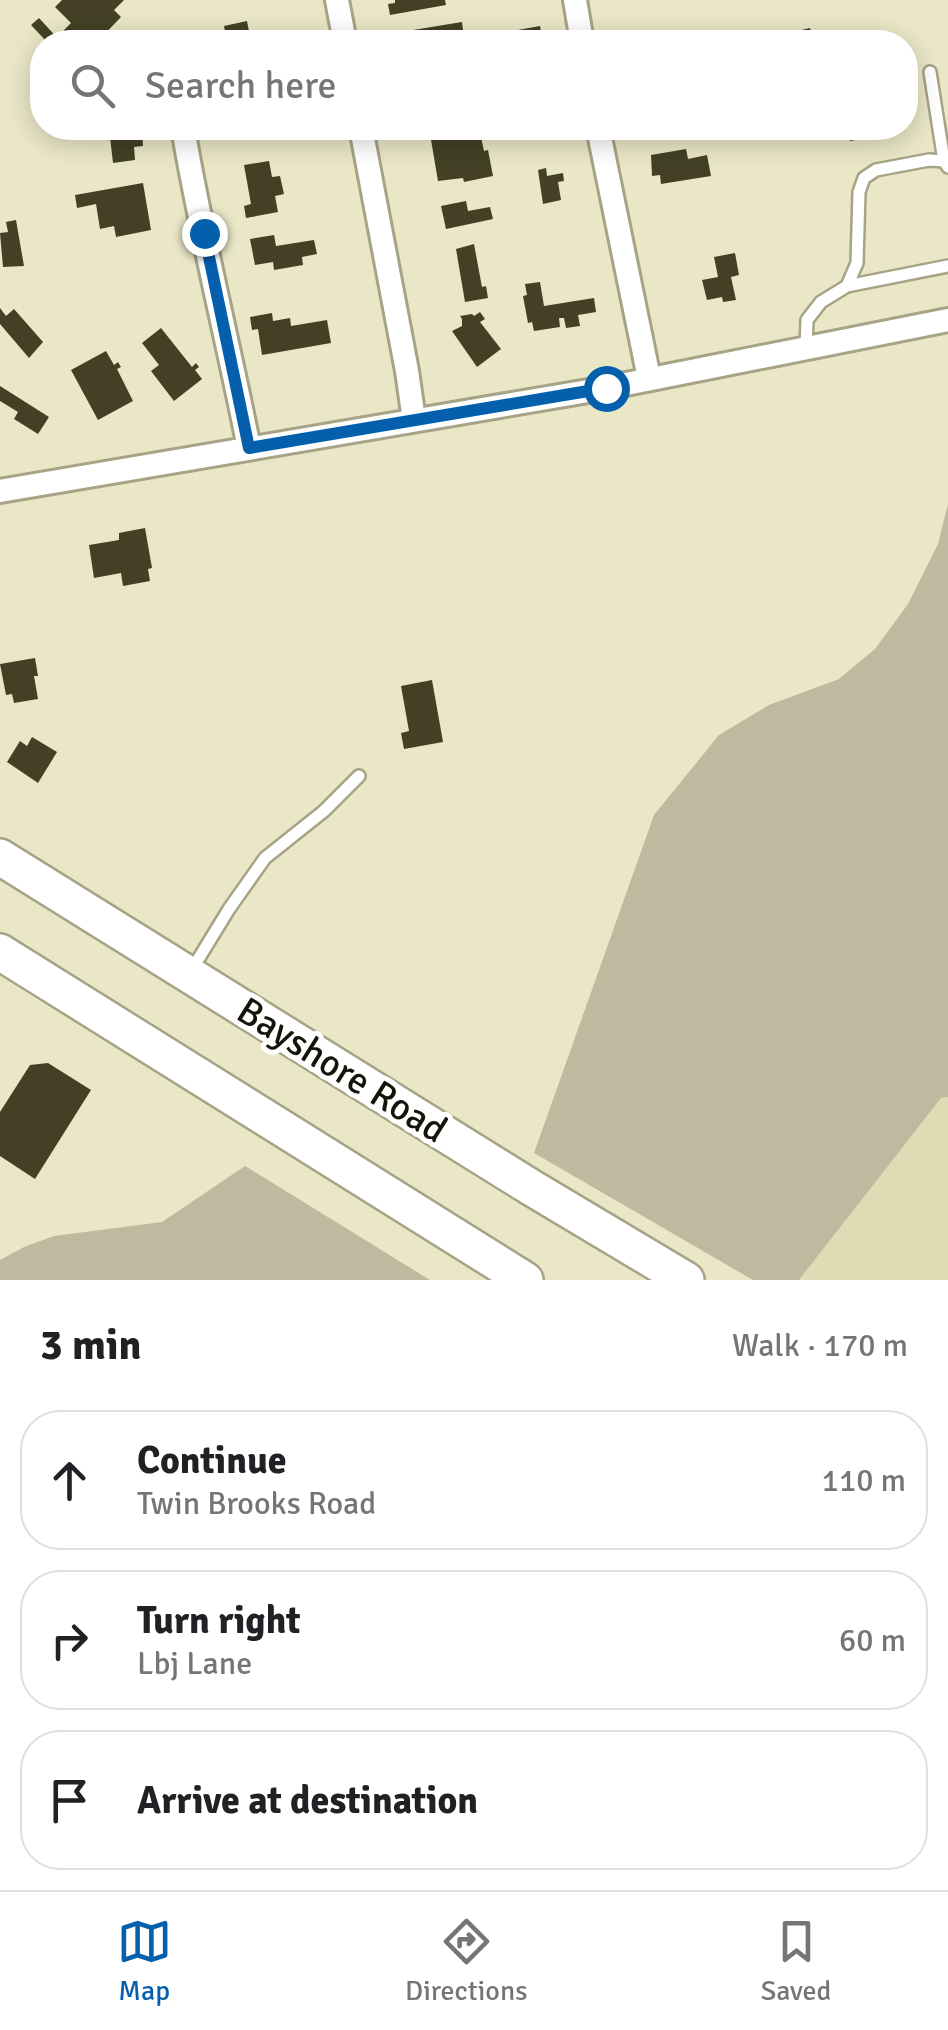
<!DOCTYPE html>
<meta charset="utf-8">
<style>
:root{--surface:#fff;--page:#f6f6f6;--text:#202124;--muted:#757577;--line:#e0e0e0;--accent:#0460ad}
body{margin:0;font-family:Signika,sans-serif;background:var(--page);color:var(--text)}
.stop{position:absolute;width:30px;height:30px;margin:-22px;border:8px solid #0460ad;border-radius:50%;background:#fff}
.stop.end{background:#0460ad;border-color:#fff;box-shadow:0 2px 10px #0008}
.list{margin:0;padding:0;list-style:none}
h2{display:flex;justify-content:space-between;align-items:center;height:130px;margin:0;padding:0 40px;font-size:42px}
h2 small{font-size:32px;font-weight:400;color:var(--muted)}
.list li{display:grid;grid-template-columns:65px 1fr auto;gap:30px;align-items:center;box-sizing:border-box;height:140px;margin:0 20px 20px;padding:0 20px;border:2px solid var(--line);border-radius:40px}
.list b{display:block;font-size:38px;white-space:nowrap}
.list p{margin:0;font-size:32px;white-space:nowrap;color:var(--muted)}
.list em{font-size:32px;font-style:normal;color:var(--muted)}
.icon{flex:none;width:55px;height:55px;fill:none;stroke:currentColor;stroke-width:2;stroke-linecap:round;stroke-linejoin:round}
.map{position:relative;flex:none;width:948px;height:1280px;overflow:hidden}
.search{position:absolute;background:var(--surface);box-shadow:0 5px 25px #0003;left:30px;right:30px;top:30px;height:110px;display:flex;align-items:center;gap:25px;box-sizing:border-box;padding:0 35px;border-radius:40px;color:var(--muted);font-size:38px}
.sheet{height:610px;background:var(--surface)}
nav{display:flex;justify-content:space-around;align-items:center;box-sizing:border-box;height:140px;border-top:2px solid var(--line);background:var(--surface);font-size:28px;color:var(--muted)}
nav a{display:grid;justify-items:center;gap:5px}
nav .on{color:var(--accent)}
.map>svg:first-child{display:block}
</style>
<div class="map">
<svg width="948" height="1280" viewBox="0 0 948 1280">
<rect width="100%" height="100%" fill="#eae7c7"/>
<path fill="#dfdbb4" d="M948 1097V1280H799L941 1098Z"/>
<path fill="#bdbaa0" d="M948 504V1097L941 1098 799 1280H753L534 1153 654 815 719 735 769 705 839 679 875 649 908 604 938 544Z
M245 1166 430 1280H0V1260L24 1247 54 1236 162 1222Z"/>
<path fill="#434025" d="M62 0H124L114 10 121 17 97 42H91L85 37 79 42H72L62 32 71 23 55 7Z
M395 0H445L446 5 390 15 388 4 395 3Z
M39 18 61 42H47L31 25Z
M247 21 251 42H227L224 26Z
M462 22 464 38 444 42H415L413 30Z
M540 26 543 42H485L484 36Z
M810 28 813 41 842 35 844 42H799L797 31Z
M109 128H142L143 146 134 147 135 160 113 163Z
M466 128H479L484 151 488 150 493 176 464 182 463 178 438 181 430 134Z
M805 128H858L860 139 850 141 848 131 807 139Z
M686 149 688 159 707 155 711 176 661 184 660 175 652 176 651 155Z
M269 161 272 177 280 176 284 194 275 196 278 212 246 218 244 206 251 204 244 165Z
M546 168 547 176 563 173 564 181 558 182 561 200 543 204 538 170Z
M143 183 151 230 116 237 114 226 100 229 96 204 77 208 75 195Z
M466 201 468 211 490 207 493 219 446 229 441 206Z
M16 220 24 266 3 267 0 233 8 232 6 222Z
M274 235 276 246 314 240 317 254 302 257 303 265 274 270 273 262 255 265 250 239Z
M474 244 482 287 486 286 488 298 465 302 456 249Z
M735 253 739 275 731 277 736 300 723 302 722 297 707 300 702 280 718 277 714 257Z
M540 282 544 306 594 298 596 312 578 315 580 326 566 328 564 318H559L560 327 534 331 532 322 528 323 523 296 527 295 525 284Z
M0 308 6 316 14 309 43 342 29 358 0 324Z
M480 312 485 319 480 322 501 349 477 367 452 331 462 326V319L460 316 472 314 474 316Z
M272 313 273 321 290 318 291 326 327 320 331 343 262 355 258 329 252 330 250 317Z
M161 328 192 367 196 363 199 367 195 370 202 379 174 401 151 371 159 365 142 343Z
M106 351 114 365 118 362 121 367 117 369 133 401 98 420 71 370Z
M0 386 49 417 38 434 14 419 18 412 0 401Z
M145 528 152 568 148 569 150 581 123 586 121 573 94 578 89 545 119 540V533Z
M35 658 38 676H34L38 699 14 703 12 694 6 695 0 664Z
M432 680 443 742 404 749 401 733 409 731 401 686Z
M32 737 57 752 38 783 7 762 20 741 27 746Z
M48 1063 91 1090 35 1179 0 1156V1112L30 1065Z"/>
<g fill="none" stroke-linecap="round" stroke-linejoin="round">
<defs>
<path id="lane" d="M930 72 944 161
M847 286 857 263 859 192 864 178 876 170 929 160 944 161 948 167
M806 348 807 320 821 302 847 286 948 266
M191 971 229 909 265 858 324 811 359 776"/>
<path id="street" d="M337 0 345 42
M575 0 582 42
M183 128C201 235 228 341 249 448
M361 128 407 371 414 420
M598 128 649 378
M0 491 606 388 948 320"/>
<path id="primary" d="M0 857 532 1188 686 1280
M0 952 525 1280"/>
</defs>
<use href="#lane" stroke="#a7a386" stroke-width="16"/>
<use href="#street" stroke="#a7a386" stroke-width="28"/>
<use href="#primary" stroke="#a7a386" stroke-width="40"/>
<use href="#lane" stroke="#fff" stroke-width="11"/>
<use href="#street" stroke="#fff" stroke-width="22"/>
<use href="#primary" stroke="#fff" stroke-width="35"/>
</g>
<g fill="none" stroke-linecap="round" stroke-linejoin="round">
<path stroke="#0460ad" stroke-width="12" d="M204 233 249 448 606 388"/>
</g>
<g text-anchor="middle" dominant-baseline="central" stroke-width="10" stroke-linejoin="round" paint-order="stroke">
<g font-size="38" fill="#151409" stroke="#fff">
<text transform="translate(342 1070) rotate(32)">Bayshore Road</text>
</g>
</g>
</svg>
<div class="stop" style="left:606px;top:388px"></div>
<div class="stop end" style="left:204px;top:233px"></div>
<div class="search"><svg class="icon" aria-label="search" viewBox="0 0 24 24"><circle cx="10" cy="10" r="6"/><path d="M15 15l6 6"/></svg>Search here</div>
</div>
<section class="sheet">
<h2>3 min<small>Walk · 170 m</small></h2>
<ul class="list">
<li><svg class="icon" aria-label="ahead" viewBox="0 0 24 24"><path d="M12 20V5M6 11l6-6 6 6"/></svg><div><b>Continue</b><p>Twin Brooks Road</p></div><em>110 m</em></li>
<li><svg class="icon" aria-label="right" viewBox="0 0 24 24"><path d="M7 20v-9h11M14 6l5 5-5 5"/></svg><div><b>Turn right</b><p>Lbj Lane</p></div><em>60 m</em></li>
<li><svg class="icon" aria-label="arrive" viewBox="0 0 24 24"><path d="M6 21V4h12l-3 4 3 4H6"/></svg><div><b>Arrive at destination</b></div></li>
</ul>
</section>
<nav>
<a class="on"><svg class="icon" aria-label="map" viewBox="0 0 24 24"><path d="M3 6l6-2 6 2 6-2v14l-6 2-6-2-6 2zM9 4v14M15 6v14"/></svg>Map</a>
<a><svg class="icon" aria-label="directions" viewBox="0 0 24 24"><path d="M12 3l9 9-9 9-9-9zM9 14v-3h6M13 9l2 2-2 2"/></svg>Directions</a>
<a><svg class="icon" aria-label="saved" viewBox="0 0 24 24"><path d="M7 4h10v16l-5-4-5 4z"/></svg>Saved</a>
</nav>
